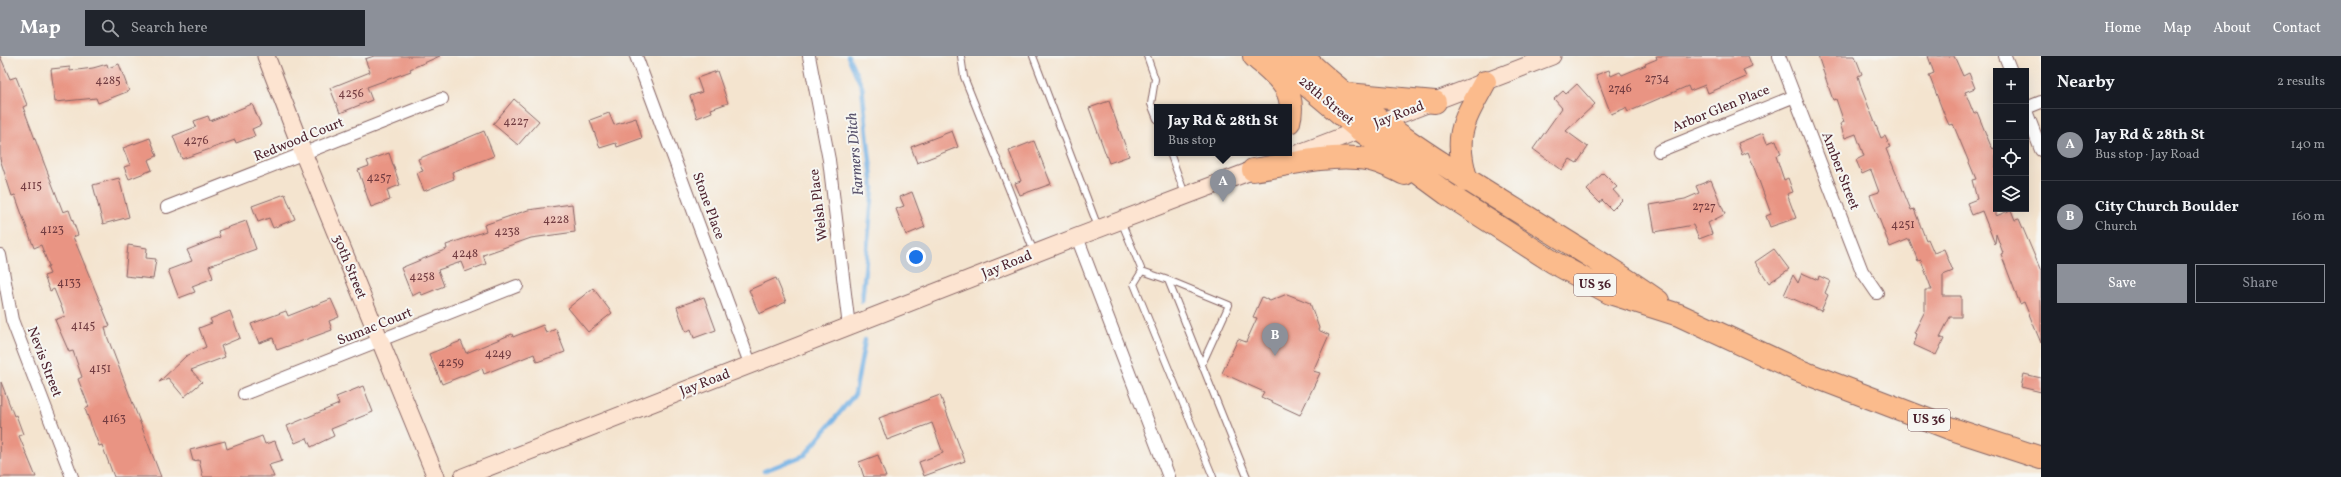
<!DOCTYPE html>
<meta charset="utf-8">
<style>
:root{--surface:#171b24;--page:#20242c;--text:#f1f3f6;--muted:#9ea1a6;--line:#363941;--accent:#8c9099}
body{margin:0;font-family:Vollkorn,serif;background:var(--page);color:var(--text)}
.controls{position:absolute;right:12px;top:12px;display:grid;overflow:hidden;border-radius:0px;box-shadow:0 4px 16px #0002}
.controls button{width:36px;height:36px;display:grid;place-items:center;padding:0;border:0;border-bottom:1px solid var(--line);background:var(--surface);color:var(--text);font:20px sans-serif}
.you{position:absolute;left:916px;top:201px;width:14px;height:14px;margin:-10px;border:3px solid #fff;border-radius:50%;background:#1a73e8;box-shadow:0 0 0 6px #1a73e833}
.badge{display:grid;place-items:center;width:26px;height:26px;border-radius:50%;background:var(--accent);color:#fff;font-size:13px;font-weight:700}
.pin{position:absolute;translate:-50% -33px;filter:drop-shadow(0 1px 2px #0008)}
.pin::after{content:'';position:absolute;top:21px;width:14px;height:12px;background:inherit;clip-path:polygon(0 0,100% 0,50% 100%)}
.popup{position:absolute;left:1154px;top:48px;width:138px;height:52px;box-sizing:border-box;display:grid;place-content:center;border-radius:0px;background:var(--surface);filter:drop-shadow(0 1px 3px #0005);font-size:13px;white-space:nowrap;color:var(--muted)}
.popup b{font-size:15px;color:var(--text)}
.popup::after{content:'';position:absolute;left:50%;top:100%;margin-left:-8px;border:8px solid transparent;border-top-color:var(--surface)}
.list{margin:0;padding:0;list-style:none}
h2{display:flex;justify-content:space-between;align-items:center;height:52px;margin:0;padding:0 16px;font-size:17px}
h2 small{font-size:13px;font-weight:400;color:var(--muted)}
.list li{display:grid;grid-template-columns:26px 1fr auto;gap:12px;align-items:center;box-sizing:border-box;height:72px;padding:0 16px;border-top:1px solid var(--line)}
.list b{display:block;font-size:15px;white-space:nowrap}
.list p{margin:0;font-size:13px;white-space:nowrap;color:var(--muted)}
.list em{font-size:13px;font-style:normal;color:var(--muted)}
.actions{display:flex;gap:8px;padding:12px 16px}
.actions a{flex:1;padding:9px 0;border:1px solid var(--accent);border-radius:0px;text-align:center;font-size:14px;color:var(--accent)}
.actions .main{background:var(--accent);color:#fff}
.icon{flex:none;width:22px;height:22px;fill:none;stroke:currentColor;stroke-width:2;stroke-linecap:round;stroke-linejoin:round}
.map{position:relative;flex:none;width:2041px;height:421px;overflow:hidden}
header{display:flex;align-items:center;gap:24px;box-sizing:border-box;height:56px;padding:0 20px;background:var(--accent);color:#fff}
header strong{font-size:19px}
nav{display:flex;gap:22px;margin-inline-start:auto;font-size:14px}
.search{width:280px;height:36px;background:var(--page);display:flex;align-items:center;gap:10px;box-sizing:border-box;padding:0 14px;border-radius:0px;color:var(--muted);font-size:15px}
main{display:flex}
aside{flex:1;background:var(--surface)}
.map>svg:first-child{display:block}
</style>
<header>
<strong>Map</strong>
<div class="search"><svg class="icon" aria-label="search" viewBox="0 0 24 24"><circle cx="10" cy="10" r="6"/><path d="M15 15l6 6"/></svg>Search here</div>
<nav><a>Home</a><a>Map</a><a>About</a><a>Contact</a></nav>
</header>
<main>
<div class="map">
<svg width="2041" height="421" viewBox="0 0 2041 421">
<rect width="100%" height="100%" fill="#f6f6f2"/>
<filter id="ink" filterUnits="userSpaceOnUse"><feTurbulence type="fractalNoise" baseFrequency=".025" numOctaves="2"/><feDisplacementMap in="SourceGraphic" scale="8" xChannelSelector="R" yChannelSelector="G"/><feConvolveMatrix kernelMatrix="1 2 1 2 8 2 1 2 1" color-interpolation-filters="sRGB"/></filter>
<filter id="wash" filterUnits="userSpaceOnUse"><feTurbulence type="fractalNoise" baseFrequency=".012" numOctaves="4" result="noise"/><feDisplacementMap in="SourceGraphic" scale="16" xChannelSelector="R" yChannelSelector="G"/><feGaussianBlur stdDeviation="0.9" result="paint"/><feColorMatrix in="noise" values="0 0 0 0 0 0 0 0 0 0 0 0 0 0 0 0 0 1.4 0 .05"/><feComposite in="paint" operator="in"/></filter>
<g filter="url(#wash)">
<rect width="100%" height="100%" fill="#f4e4cf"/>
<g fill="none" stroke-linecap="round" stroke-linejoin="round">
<path stroke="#72b0e4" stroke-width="4.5" d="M848 0 862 31 873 132 862 245
M764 415 805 399 855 338 865 284"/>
</g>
<g id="blocks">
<path fill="#e99483" d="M0 0 10 23 16 21 27 49 23 51 44 107 63 156 69 154 78 179 73 181 77 190 110 270 105 271 107 280 161 421H114L102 389 99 390 85 353 89 351 78 323 82 321 73 295 69 296 55 264 65 260 54 233 50 235 44 220 50 218 47 211 49 210 41 189 34 192 15 139 12 140 0 103Z
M374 0H440L410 13 411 15 367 31 372 44 340 57 330 32 370 16 365 3Z
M1656 0H1748L1752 10 1743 14 1746 21 1708 37 1705 29 1690 35 1688 30 1628 56 1626 52 1611 58 1596 19 1609 14 1611 20 1620 16 1622 19 1646 9 1645 8 1657 3Z
M1818 0H1855L1862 18 1858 20 1862 34 1881 82 1885 80 1890 91 1886 93 1911 154 1914 153 1926 184 1928 183 1934 197 1944 193 1953 215 1943 219V240H1961V261H1950L1940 281 1944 283 1936 299 1914 289 1917 278 1914 277 1925 255V234H1932L1921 204 1918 205 1909 183 1890 191 1870 139 1879 136 1871 114 1862 118 1856 104 1864 100 1856 78 1845 82 1840 68 1844 66 1836 43 1833 44Z
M1928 0H1954L1963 20 1969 17 1975 32 1965 36 1974 58 1977 56 1990 88 1993 93 1996 91V160L2011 154 2015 164 2019 163 2041 215V287L2024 246 2020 248 2001 198 2003 197 1996 178 1995 188 1982 155 1972 159 1967 147 1977 143 1972 124 1976 123 1953 68 1949 69 1944 58 1929 19 1934 17Z
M107 8 108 12 119 8 129 35 98 47 96 42 55 46 51 13 70 11V15L93 12Z
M717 15 728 47 711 53 712 56 697 62 690 40 702 36 697 22Z
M1577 28 1595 48 1566 75 1588 91 1577 107 1570 103 1562 114 1533 93 1562 52 1554 43 1563 35 1566 38Z
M514 43 539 65 518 89 493 68Z
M1109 45 1129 100 1109 107 1089 52Z
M252 48 261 69 252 73 255 80 236 87 235 84 182 103 173 80 196 71 194 65 208 60 210 65Z
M609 57 614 69 636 62 642 82 617 91 616 87 600 92 590 64Z
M484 75 494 100 452 116 454 123 424 135 417 117 423 115 418 103Z
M952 75 958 91 917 107 911 91Z
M1763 77 1767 87 1776 84 1781 98 1776 100 1784 124 1788 122 1793 136 1787 138 1796 162 1770 171 1766 160 1771 158 1758 122 1748 96 1742 99 1738 87Z
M150 82 157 100 148 104 152 114 129 123 124 111 130 109 123 92Z
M1034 85 1051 128 1020 139 1015 127 1021 125 1009 95Z
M389 97 400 129 387 134 390 144 371 151 358 114 369 110 367 105Z
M1603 117 1617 131 1613 134 1622 144 1612 154 1602 144 1600 147 1587 134Z
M119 122 129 161 103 168 93 129Z
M1711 124 1725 158 1708 167 1712 178 1699 183 1693 169 1655 176 1650 149 1685 143 1699 137 1696 130Z
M912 136 925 171 906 179 896 153 904 150 900 141Z
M285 138 295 163 273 172 269 162 258 166 252 150Z
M572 148 575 176 531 182 483 199 486 208 465 216 461 206 438 214 444 230 422 239 420 236 412 240 401 212 447 193 446 189 486 175 484 169 528 154Z
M246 165 256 193 209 210 213 222 192 230 195 236 179 242 168 214 192 205 187 194 220 181 218 175Z
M128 189 147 192 146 202 156 203 153 223 125 220Z
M1774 193 1789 213 1769 227 1755 206Z
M1802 217 1818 224 1819 220 1830 225 1825 237 1828 239 1821 255 1784 239 1793 219 1798 227Z
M776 222 786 246 759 258 749 234Z
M593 232 612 257 588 276 568 252Z
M1287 238 1310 247 1319 272 1318 274 1329 279 1313 315 1320 317 1300 359 1261 341 1264 336 1222 317 1238 283 1246 286 1257 262 1253 261 1262 241 1270 245Z
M704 241 716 274 694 282 691 273 686 276 677 251Z
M331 243 339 261 329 265 332 274 277 294 273 282 259 287 251 268 286 255 288 260Z
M230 255 240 282 221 290 225 301 191 314 202 326 184 341 168 322 159 326 186 300 206 291 199 272 212 267 210 263Z
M543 269 546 277 556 273 565 296 537 306 534 298 484 318 482 312 442 328 429 298 461 285 466 297 512 278 513 281Z
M2024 318 2041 322V336L2021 331Z
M1 326 14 360 16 359 23 378 19 380 36 421H0Z
M363 330 373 356 331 373 334 380 311 391 307 382 295 387 287 370 339 348 336 341Z
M940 339 965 405 924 420 919 406 943 397 932 367 887 384 879 362Z
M262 380 265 388 275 385 282 405 269 409 274 421H203L199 404 193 405 190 394 225 385 227 393Z
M878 399 886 421H864L859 406Z"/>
</g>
</g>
<g filter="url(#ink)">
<use href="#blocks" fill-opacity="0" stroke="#866464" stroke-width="1"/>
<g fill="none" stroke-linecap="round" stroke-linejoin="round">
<defs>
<path id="lane" d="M961 0 964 21 1034 196
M1033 0 1098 171
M1147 0 1155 23 1151 48 1157 63
M1170 97 1185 138
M1121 165 1142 215 1168 224 1247 421
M1142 215 1134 228 1213 421
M1168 224 1229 249 1203 306"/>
<path id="street" d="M636 0 751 310
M809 0 829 104 849 271
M1779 0 1862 215 1877 237
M2005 0 2011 15
M2026 52 2041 46
M2026 55 2041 94
M1659 95 1795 40
M167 151 442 43
M1077 181 1169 421
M0 199 12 264 72 421
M244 338 517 230"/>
<path id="secondary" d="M266 0 304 99 436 421
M1289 101 1552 0
M463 421 1077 181 1264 110"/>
<path id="highway" d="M1254 0C1275 19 1298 33 1289 66
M1272 0 1360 74 1447 138 1553 206 1610 237 1679 259 1795 313 1949 372 2041 402
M1302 0C1408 100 1540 162 1658 245
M1347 38 1435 46
M1253 114C1287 109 1324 99 1358 102 1375 103 1390 111 1405 118
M1467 125C1453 79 1463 66 1485 26"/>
</defs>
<use href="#lane" stroke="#866464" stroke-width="8"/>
<use href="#street" stroke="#866464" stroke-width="14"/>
<use href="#secondary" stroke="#866464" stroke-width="19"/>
<use href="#highway" stroke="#866464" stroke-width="24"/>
<use href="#lane" stroke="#fff" stroke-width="6"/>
<use href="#street" stroke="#fff" stroke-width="12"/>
<use href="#secondary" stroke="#fde4d1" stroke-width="17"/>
<use href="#highway" stroke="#fbbb8c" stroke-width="22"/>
</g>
</g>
<g text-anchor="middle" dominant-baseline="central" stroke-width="4" stroke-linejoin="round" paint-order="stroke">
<g font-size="12" fill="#723c41">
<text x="1657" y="23">2734</text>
<text x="108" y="25">4285</text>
<text x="1620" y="33">2746</text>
<text x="351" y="38">4256</text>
<text x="516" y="66">4227</text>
<text x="196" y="85">4276</text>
<text x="379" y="122">4257</text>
<text x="31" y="130">4115</text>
<text x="1704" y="151">2727</text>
<text x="556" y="164">4228</text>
<text x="1903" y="169">4251</text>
<text x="52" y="174">4123</text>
<text x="507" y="176">4238</text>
<text x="465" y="198">4248</text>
<text x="422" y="221">4258</text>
<text x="69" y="227">4133</text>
<text x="83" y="270">4145</text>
<text x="498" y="298">4249</text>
<text x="451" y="307">4259</text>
<text x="100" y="313">4151</text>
<text x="114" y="363">4163</text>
</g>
<g fill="#f6f6f2" stroke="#7e6067" stroke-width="1">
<rect x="1574" y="218" width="42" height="22" rx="3"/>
<rect x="1908" y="353" width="42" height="22" rx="3"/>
</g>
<g font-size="13" font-weight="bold" fill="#4a1f2b">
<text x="1595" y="229">US 36</text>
<text x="1929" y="364">US 36</text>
</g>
<g font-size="14" fill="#4a1f2b" stroke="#f6f6f2">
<text transform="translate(1326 45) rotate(40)">28th Street</text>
<text transform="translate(1721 53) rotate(-22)">Arbor Glen Place</text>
<text transform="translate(1399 59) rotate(-21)">Jay Road</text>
<text transform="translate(299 84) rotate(-22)">Redwood Court</text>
<text transform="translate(1840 115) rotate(69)">Amber Street</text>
<text transform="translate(819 149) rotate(-97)">Welsh Place</text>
<text transform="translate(708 150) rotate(70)">Stone Place</text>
<text transform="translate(1007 209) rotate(-22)">Jay Road</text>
<text transform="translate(349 211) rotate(68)">30th Street</text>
<text transform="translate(375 271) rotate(-22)">Sumac Court</text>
<text transform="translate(44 306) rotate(69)">Nevis Street</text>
<text transform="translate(705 327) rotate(-21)">Jay Road</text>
</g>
<g font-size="15" font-style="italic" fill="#58526c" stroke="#f6f6f2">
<text transform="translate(856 98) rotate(-95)">Farmers Ditch</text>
</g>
</g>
</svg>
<div class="controls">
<button>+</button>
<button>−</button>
<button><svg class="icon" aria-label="locate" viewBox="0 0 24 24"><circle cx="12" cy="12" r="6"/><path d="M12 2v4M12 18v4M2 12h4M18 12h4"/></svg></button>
<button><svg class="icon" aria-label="layers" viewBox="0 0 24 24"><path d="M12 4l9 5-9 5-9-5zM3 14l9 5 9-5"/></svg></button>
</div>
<div class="you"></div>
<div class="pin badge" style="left:1223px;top:146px">A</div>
<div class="popup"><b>Jay Rd &amp; 28th St</b>Bus stop</div>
<div class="pin badge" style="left:1275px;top:300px">B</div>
</div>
<aside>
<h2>Nearby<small>2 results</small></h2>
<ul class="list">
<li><span class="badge">A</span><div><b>Jay Rd &amp; 28th St</b><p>Bus stop · Jay Road</p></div><em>140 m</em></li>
<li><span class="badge">B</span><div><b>City Church Boulder</b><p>Church</p></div><em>160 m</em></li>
</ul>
<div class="actions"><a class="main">Save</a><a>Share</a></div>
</aside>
</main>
